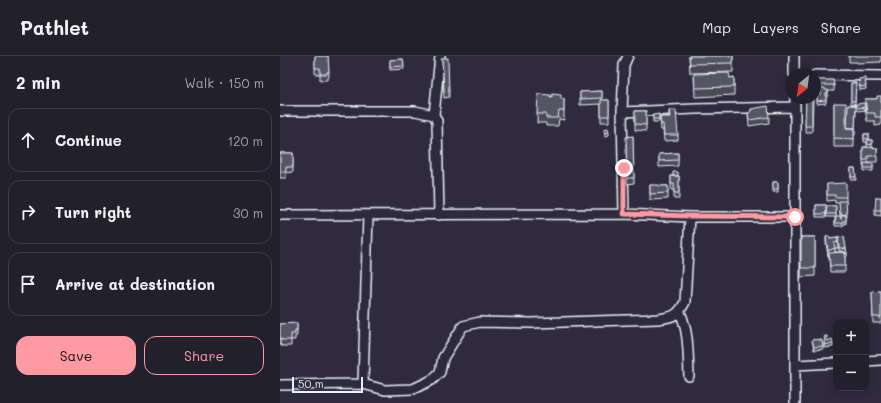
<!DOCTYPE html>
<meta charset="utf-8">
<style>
:root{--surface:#23202e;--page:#2b2836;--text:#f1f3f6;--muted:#a3a3aa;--line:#403e4a;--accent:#ff9aa2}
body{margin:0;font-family:Mali,sans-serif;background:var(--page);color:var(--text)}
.controls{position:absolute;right:12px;bottom:12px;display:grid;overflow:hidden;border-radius:8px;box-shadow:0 2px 6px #0003}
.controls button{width:36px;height:36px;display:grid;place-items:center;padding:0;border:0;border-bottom:1px solid var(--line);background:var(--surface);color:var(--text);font:20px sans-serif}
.compass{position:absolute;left:505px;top:12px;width:36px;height:36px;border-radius:50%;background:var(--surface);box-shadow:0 2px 6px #0003;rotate:209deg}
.scale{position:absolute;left:12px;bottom:10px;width:71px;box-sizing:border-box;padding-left:4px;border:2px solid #e8f1f8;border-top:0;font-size:11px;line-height:14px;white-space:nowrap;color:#e8f1f8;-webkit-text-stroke:3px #2f2a3d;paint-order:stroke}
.stop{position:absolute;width:12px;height:12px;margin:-9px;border:3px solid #ff9aa2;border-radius:50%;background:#fff}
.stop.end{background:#ff9aa2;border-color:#fff;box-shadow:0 1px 4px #0008}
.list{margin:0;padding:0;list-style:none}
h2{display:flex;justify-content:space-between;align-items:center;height:52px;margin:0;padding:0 16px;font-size:17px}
h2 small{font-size:13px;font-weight:400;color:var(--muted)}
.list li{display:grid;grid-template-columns:26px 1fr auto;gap:12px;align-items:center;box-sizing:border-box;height:64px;margin:0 8px 8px;padding:0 8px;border:1px solid var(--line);border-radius:12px}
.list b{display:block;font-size:15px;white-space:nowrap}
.list em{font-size:13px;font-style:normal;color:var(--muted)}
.actions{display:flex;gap:8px;padding:12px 16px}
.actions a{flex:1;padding:9px 0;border:1px solid var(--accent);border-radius:12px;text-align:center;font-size:14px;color:var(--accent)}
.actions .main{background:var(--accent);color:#111}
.icon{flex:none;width:22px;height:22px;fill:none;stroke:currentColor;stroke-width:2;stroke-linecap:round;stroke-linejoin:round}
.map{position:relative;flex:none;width:601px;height:347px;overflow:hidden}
header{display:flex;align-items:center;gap:24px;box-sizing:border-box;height:56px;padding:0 20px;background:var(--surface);border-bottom:1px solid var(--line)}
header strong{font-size:19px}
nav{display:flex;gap:22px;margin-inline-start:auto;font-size:14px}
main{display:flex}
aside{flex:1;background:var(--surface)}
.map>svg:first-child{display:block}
</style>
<header>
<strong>Pathlet</strong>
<nav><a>Map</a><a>Layers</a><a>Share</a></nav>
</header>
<main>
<aside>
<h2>2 min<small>Walk · 150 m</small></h2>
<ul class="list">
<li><svg class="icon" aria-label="ahead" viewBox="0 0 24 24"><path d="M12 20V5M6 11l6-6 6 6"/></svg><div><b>Continue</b></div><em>120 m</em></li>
<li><svg class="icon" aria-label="right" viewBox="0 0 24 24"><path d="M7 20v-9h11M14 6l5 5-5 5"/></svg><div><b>Turn right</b></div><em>30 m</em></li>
<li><svg class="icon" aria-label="arrive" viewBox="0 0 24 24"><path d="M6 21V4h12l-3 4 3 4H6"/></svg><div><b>Arrive at destination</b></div></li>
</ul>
<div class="actions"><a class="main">Save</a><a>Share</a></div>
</aside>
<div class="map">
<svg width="601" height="347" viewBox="0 0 601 347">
<rect width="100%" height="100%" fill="#2f2a3d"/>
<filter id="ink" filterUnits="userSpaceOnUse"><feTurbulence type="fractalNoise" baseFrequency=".025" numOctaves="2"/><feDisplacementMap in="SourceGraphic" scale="8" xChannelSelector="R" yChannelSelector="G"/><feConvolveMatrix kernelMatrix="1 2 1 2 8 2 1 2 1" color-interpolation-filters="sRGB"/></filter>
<g filter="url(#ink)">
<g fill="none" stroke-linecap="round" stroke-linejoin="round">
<defs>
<path id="minor" d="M348 0 344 9 342 56 416 53 515 51
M514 18V0
M535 19 601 20
M515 42V347
M0 55H135L154 59 157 65 159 159
M342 56 344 158
M154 59 160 0
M0 159 344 158 410 161H515
M400 256C409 276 408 298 409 320
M586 305 601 304
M515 309 556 307
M83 328 88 159
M0 329 83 328 105 334 133 333 152 324 160 316 163 302 183 270 200 266 252 267 378 263C393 261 398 260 405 246L410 161"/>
</defs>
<use href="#minor" stroke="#e8f1f8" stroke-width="12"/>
<use href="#minor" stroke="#2f2a3d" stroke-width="9"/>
</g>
<path fill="#4b4957" stroke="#e8f1f8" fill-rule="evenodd" d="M35 0H48L49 21 47 22V24H40V18H35Z
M409 0H453V16L410 17Z
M569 0H601V6L577 7V6H569Z
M162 2 169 35V41L164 42Z
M123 3 124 13 110 14V4Z
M414 18 450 22 454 21V39L415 41Z
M585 22 586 33 580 34 579 26Z
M535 25 554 29V35H548V40H546V47L537 48V38H541V35L537 34Z
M571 27H576L575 48H571Z
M322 35V44H329V66H321V48L300 49V36Z
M258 38 284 43V64L279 63 278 70H266V67H257Z
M601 40V69L595 70V65H587L585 52V43H597Z
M526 42H533L532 76H525Z
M554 47 566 72H567L568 49 585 51V54L578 55 577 54H576L575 79H574V91H554Z
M471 53 489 61V67L469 70 468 58 471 56Z
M389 54 398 79V84L384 85 383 74H381L380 61H389Z
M355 55H366V75L355 74Z
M379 58V66H373V62Z
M324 73 329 76V79L325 80Z
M584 78H589V84H592V91L597 92V106H588V108H593V115H584V110H583V91H587V86H584Z
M353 80 354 127 347 128 346 87Z
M0 97H13V116L6 117V122H0Z
M398 97V110L379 111V98Z
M571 112H575L576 124H571Z
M391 120H399V143H394V134H391Z
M493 126H498V136H493Z
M547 128 566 141V147L567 161H566V168H563V170H555V161H546L547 150H556V160L561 163V160H560L559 147H555V144L547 145Z
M370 129 379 130H388V143L370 144Z
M601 141V160L595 159V154Z
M536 149H546V161H536Z
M521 181H535V220L521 221Z
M546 181 550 183 564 181 567 200 565 201V216H550L549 200H548L546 186ZM558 186 559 195H562V196H555V192H558Z
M601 235V267H593L592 236Z
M17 267V280H15V284H11V290H1V288H0V268Z
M545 280 547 285 553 288V291L544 292Z
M532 284 540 285 543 290V293L534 294Z"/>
<path fill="#3d3c47" stroke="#e8f1f8" d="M537 29V34L535 36V30Z
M555 192V198L548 200V195Z
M567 197V200L564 201V198Z"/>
<path fill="#575565" stroke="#e8f1f8" d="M35 0H48L49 16H47V18H40V12H35Z
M409 0H453V7L410 8Z
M162 2H168L169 35 164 36Z
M123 3 124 10 110 11V4Z
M449 17 450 22 454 21V31L415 32 414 18Z
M585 22 586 30 580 31 579 23Z
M536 24H553L554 29H537L535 30V25Z
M571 27H576L575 45H571Z
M540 32H545V34H548V37H546V44L537 45V38H541Z
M322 35V42L300 43V36Z
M258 38 270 39V41H272V38L281 39V43H284V55H279L278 62H266V58H257Z
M597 40H601V61H595V57H587L585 43H597Z
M526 42H532V70H525Z
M321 44H329V60H321Z
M554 47H566V72H574V83L554 82Z
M584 47 585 51 578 52 577 51H576V49H571Z
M568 49H576L575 73H574V72H567Z
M488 50 489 61 469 64 468 58 471 55V53Z
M389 54H396L398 79H384L383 68H381L380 61H390Z
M355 55H366V69L355 68Z
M379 58V63H373V59Z
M328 72 329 76 325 77 324 73Z
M584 78H589V83H584Z
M353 80 354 122H347L346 81Z
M588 84H592V89L587 88Z
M583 91 597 92V100H588V104H583Z
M0 97H13V111H6V116H0Z
M398 97V104L379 105V98Z
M584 107 593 108V112H584Z
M571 112H575L576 121H571Z
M393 116H398V120H393Z
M391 120H399V137H394V128H391Z
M493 126H498V133H493Z
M566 127V141H555V139H547V128Z
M370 129H379V130H388V137L370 138Z
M596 141H601V154H595Z
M559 145H566L567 158 562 159V157H560Z
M536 149H546V158H536Z
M547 150H556V158H546Z
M561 159H566V165H563V167H555L556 160H560L561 163Z
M549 180 550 183 558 182V186L554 187 555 192 548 195 546 181Z
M521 181H535V212H521Z
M564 181 566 192H559L558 182Z
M566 192 567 197 565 198V196H563L562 193Z
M565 196V210H550L549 197Z
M601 235V261H593L592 236Z
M17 267V274H15V278H11V284H1V282H0V268Z
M545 280H547V285L552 283 553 288 544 289Z
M540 283V285L542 284 543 290 534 291 532 284Z"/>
</g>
<g fill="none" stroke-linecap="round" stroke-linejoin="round" filter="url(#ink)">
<path stroke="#ff9aa2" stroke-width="5" d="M344 112V158L410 160 515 161"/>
</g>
</svg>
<div class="controls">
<button>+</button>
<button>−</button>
</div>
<svg class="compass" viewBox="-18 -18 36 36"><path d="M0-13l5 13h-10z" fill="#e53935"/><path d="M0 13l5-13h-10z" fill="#a3a3aa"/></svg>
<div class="scale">50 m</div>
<div class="stop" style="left:515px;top:161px"></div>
<div class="stop end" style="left:344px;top:112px"></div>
</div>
</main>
